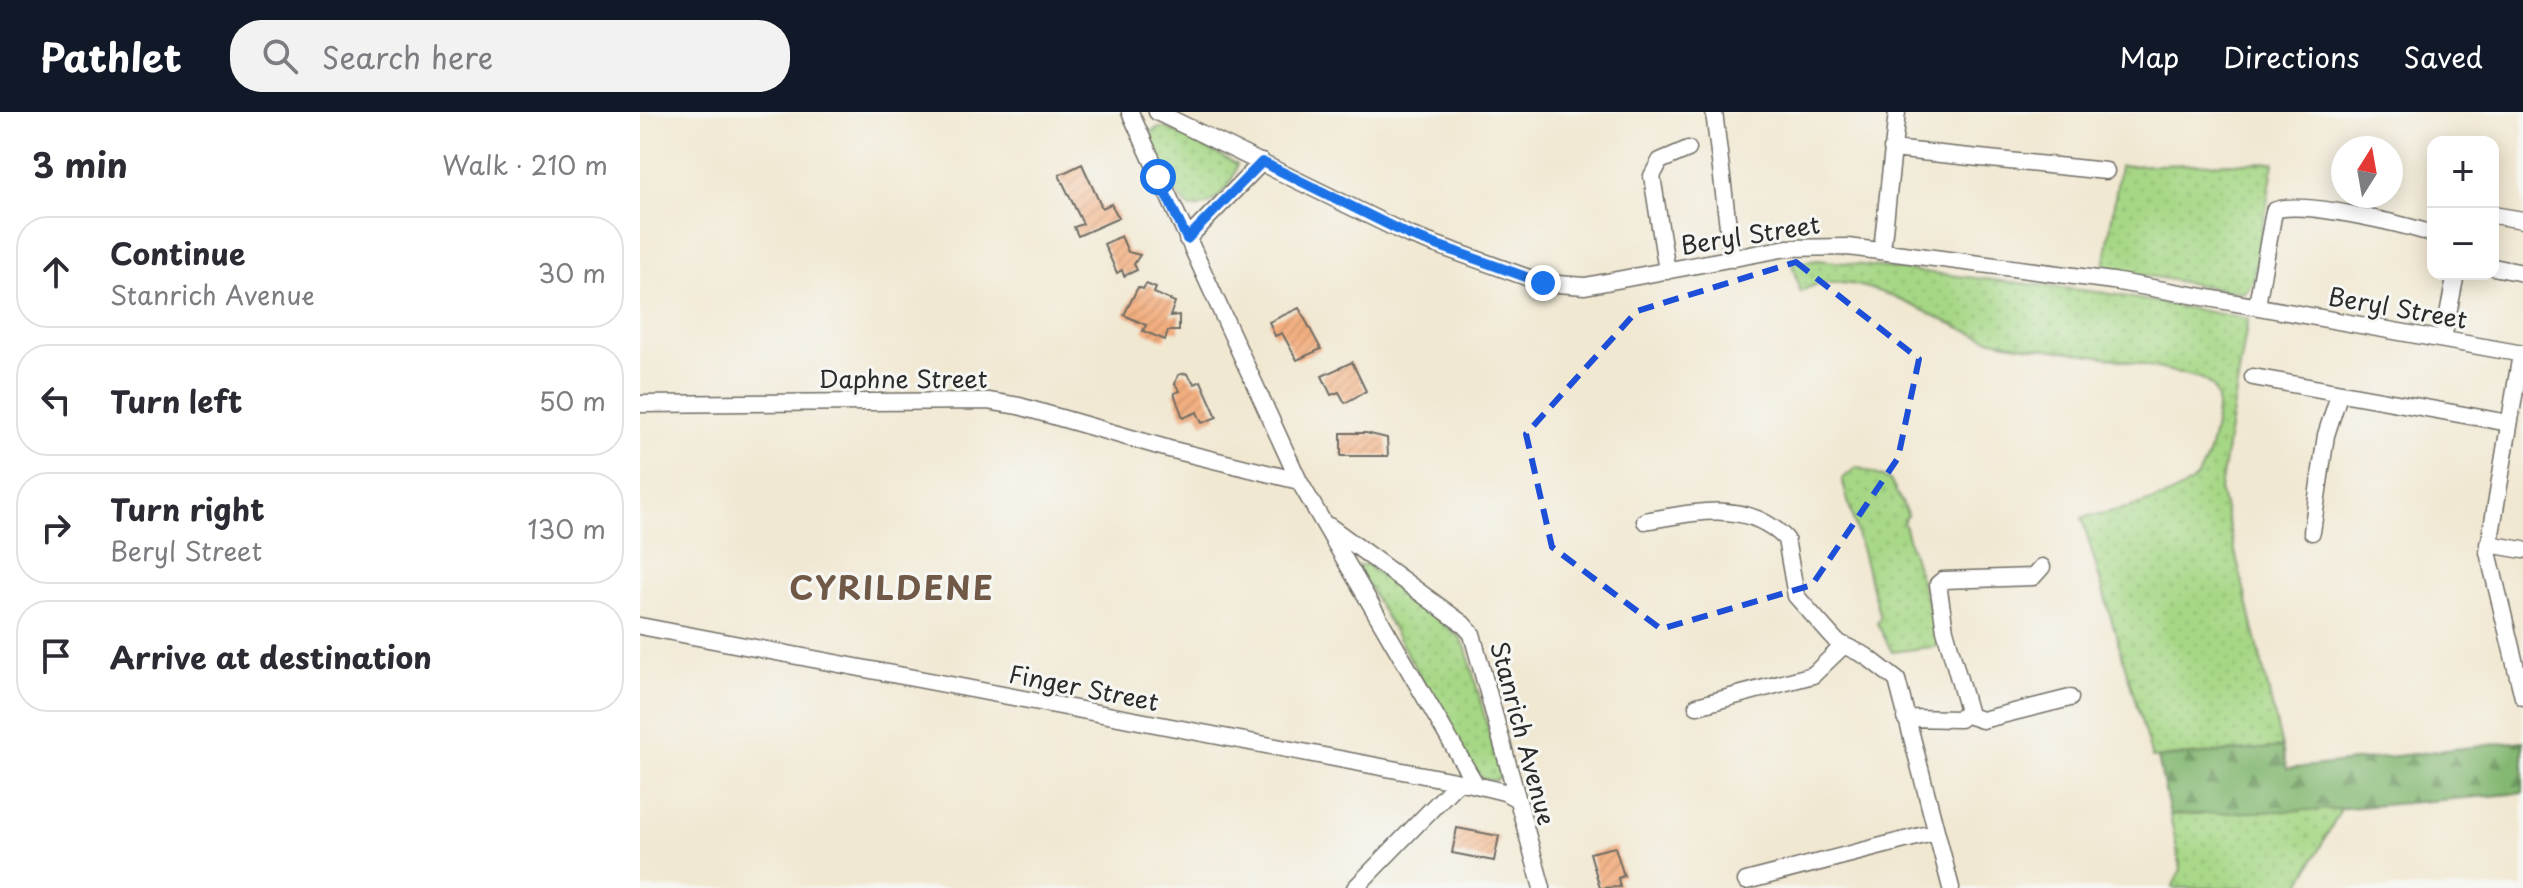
<!DOCTYPE html>
<meta charset="utf-8">
<style>
:root{--surface:#fff;--page:#f2f2f3;--text:#2b2b33;--muted:#7c7c81;--line:#e1e1e2;--accent:#111827}
body{margin:0;font-family:"Playpen Sans",sans-serif;background:var(--page);color:var(--text)}
.controls{position:absolute;right:24px;top:24px;display:grid;overflow:hidden;border-radius:16px;box-shadow:0 4px 20px #0003}
.controls button{width:72px;height:72px;display:grid;place-items:center;padding:0;border:0;border-bottom:2px solid var(--line);background:var(--surface);color:var(--text);font:40px sans-serif}
.compass{position:absolute;left:1691px;top:24px;width:72px;height:72px;border-radius:50%;background:var(--surface);box-shadow:0 4px 20px #0003;rotate:11deg}
.stop{position:absolute;width:24px;height:24px;margin:-18px;border:6px solid #1a73e8;border-radius:50%;background:#fff}
.stop.end{background:#1a73e8;border-color:#fff;box-shadow:0 2px 8px #0008}
.list{margin:0;padding:0;list-style:none}
h2{display:flex;justify-content:space-between;align-items:center;height:104px;margin:0;padding:0 32px;font-size:34px}
h2 small{font-size:26px;font-weight:400;color:var(--muted)}
.list li{display:grid;grid-template-columns:52px 1fr auto;gap:24px;align-items:center;box-sizing:border-box;height:112px;margin:0 16px 16px;padding:0 16px;border:2px solid var(--line);border-radius:32px}
.list b{display:block;font-size:30px;white-space:nowrap}
.list p{margin:0;font-size:26px;white-space:nowrap;color:var(--muted)}
.list em{font-size:26px;font-style:normal;color:var(--muted)}
.icon{flex:none;width:44px;height:44px;fill:none;stroke:currentColor;stroke-width:2;stroke-linecap:round;stroke-linejoin:round}
.map{position:relative;flex:none;width:1883px;height:776px;overflow:hidden}
header{display:flex;align-items:center;gap:48px;box-sizing:border-box;height:112px;padding:0 40px;background:var(--accent);color:#fff}
header strong{font-size:38px}
nav{display:flex;gap:44px;margin-inline-start:auto;font-size:28px}
.search{width:560px;height:72px;background:var(--page);display:flex;align-items:center;gap:20px;box-sizing:border-box;padding:0 28px;border-radius:32px;color:var(--muted);font-size:30px}
main{display:flex}
aside{flex:1;background:var(--surface)}
.map>svg:first-child{display:block}
</style>
<header>
<strong>Pathlet</strong>
<div class="search"><svg class="icon" aria-label="search" viewBox="0 0 24 24"><circle cx="10" cy="10" r="6"/><path d="M15 15l6 6"/></svg>Search here</div>
<nav><a>Map</a><a>Directions</a><a>Saved</a></nav>
</header>
<main>
<aside>
<h2>3 min<small>Walk · 210 m</small></h2>
<ul class="list">
<li><svg class="icon" aria-label="ahead" viewBox="0 0 24 24"><path d="M12 20V5M6 11l6-6 6 6"/></svg><div><b>Continue</b><p>Stanrich Avenue</p></div><em>30 m</em></li>
<li><svg class="icon" aria-label="left" viewBox="0 0 24 24"><path d="M17 20v-9H6M10 6l-5 5 5 5"/></svg><div><b>Turn left</b></div><em>50 m</em></li>
<li><svg class="icon" aria-label="right" viewBox="0 0 24 24"><path d="M7 20v-9h11M14 6l5 5-5 5"/></svg><div><b>Turn right</b><p>Beryl Street</p></div><em>130 m</em></li>
<li><svg class="icon" aria-label="arrive" viewBox="0 0 24 24"><path d="M6 21V4h12l-3 4 3 4H6"/></svg><div><b>Arrive at destination</b></div></li>
</ul>
</aside>
<div class="map">
<svg width="1883" height="776" viewBox="0 0 1883 776">
<defs>
<pattern id="forest-firs" width="22" height="20" patternUnits="userSpaceOnUse" patternTransform="scale(2)"><rect width="22" height="20" fill="#84b872"/><path d="M5 1l3.5 6h-7zM16 11l3.5 6h-7z" fill="#6c965e"/></pattern>
<pattern id="park-dots" width="8" height="8" patternUnits="userSpaceOnUse" patternTransform="scale(2)"><rect width="8" height="8" fill="#a6d785"/><path d="M2 2h.1M6 6h.1" fill="none" stroke="#8fb973" stroke-width="1.8" stroke-linecap="round"/></pattern>
<pattern id="building-hatch" width="6" height="6" patternUnits="userSpaceOnUse" patternTransform="scale(2)"><rect width="6" height="6" fill="#f3ae7f"/><path d="M-1 1l2-2M0 6l6-6M5 7l2-2" fill="none" stroke="#d0966e"/></pattern>
</defs>
<rect width="100%" height="100%" fill="#f6f6f2"/>
<filter id="ink" filterUnits="userSpaceOnUse"><feTurbulence type="fractalNoise" baseFrequency=".0125" numOctaves="2"/><feDisplacementMap in="SourceGraphic" scale="16" xChannelSelector="R" yChannelSelector="G"/><feConvolveMatrix kernelMatrix="1 2 1 2 8 2 1 2 1" color-interpolation-filters="sRGB"/></filter>
<filter id="wash" filterUnits="userSpaceOnUse"><feTurbulence type="fractalNoise" baseFrequency=".006" numOctaves="4" result="noise"/><feDisplacementMap in="SourceGraphic" scale="32" xChannelSelector="R" yChannelSelector="G"/><feGaussianBlur stdDeviation="1.8" result="paint"/><feColorMatrix in="noise" values="0 0 0 0 0 0 0 0 0 0 0 0 0 0 0 0 0 1.4 0 .05"/><feComposite in="paint" operator="in"/></filter>
<g filter="url(#wash)">
<rect width="100%" height="100%" fill="#f1e8d2"/>
<path fill="url(#forest-firs)" stroke="#58724e" stroke-width="2" d="M1883 629V681L1648 701 1530 703 1518 646 1642 635 1647 657Z"/>
<path fill="url(#park-dots)" stroke="#688158" stroke-width="2" d="M518 16H527L597 52C594 73 573 96 551 96 535 86 510 38 512 19Z
M1634 50 1613 169 1604 181 1464 156 1480 54Z
M1178 148 1465 181 1608 207 1580 377 1642 635 1512 646 1442 406C1472 399 1537 389 1557 364 1569 349 1573 325 1576 306 1579 286 1578 275 1560 266 1524 258 1488 248 1452 243 1419 237 1382 236 1349 227 1296 212 1213 147 1160 180L1152 151Z
M1217 355 1250 368 1268 403 1263 409 1300 534 1252 540 1237 511 1240 505 1202 367Z
M726 452 820 525 826 536 861 664 853 669 842 666 832 654 717 455Z
M1701 697 1658 776H1532L1541 757 1530 703Z"/>
<g id="blocks">
<path fill="url(#building-hatch)" d="M442 52 462 96 471 92 479 106 438 124 434 115 443 112 419 63Z
M481 124 488 140 500 143 494 152 497 158 484 164 482 158 477 161 464 132Z
M506 172 516 176 514 181 535 190 530 204 539 203V219H528L525 228 503 219 506 213 484 203 498 175 503 177Z
M659 196 681 237 657 248 642 221 635 224 629 210Z
M712 250 726 279 705 291 699 280 691 283 682 264Z
M546 261 555 272 561 269 577 305 562 311 557 300 543 306 534 281 540 279 535 272 538 263Z
M701 321H726L747 326 748 344H701Z
M817 716 859 724 854 749 812 741Z
M975 735 984 764 978 766 980 775 960 776 950 741Z"/>
</g>
</g>
<g filter="url(#ink)">
<use href="#blocks" fill-opacity="0" stroke="#706d65" stroke-width="2"/>
<g fill="none" stroke-linecap="round" stroke-linejoin="round">
<defs>
<path id="street" d="M490 0 659 369 836 673
M517 0 769 123 903 171 945 174 1147 136 1208 135 1473 169 1883 242
M1074 0 1092 147
M1252 37 1466 59
M1853 103 1883 108
M547 127 622 50
M1242 138 1257 0
M1853 155 1883 161
M1027 159 1012 64 1020 49 1048 37
M1617 193 1634 99C1656 86 1765 113 1793 122
M1803 227 1816 162
M1881 242 1848 440 1883 585
M1613 265 1869 311
M0 292 348 289 379 294 529 337 659 369
M1005 409C1053 401 1107 386 1146 427L1156 484 1197 530 1226 544 1257 568 1311 776
M689 414 823 512 832 522 902 776
M1672 420 1686 323 1699 283
M1848 432 1883 438
M0 514 836 673 864 680 877 687
M1057 594 1173 563 1203 534
M1327 603 1342 608 1430 586
M1265 606 1320 607 1328 599 1305 518 1298 472 1303 468 1393 465 1402 455
M1106 769 1296 720
M715 776 818 670"/>
</defs>
<use href="#street" stroke="#706d65" stroke-width="19"/>
<use href="#street" stroke="#fff" stroke-width="16"/>
</g>
</g>
<g fill="none" stroke-linecap="round" stroke-linejoin="round" filter="url(#ink)">
<path stroke="#1a73e8" stroke-width="10" d="M518 65 547 127 622 50 769 123 903 171"/>
</g>
<path fill="none" stroke="#1d4ed8" stroke-width="6" stroke-dasharray="16 10" stroke-linejoin="round" d="M1156 150 1279 247 1258 346 1172 473 1021 517 912 435 886 322 997 199Z"/>
<g text-anchor="middle" dominant-baseline="central" stroke-width="6" stroke-linejoin="round" paint-order="stroke">
<g font-size="24" fill="#2b2b2b" stroke="#f6f6f2">
<text transform="translate(1110 122) rotate(-9)">Beryl Street</text>
<text transform="translate(1758 195) rotate(10)">Beryl Street</text>
<text x="263" y="266">Daphne Street</text>
<text transform="translate(444 575) rotate(11)">Finger Street</text>
<text transform="translate(884 621) rotate(75)">Stanrich Avenue</text>
</g>
<g font-size="32" font-weight="bold" letter-spacing="2" fill="#715948" stroke="#f6f6f2">
<text x="252" y="475">CYRILDENE</text>
</g>
</g>
</svg>
<div class="controls">
<button>+</button>
<button>−</button>
</div>
<svg class="compass" viewBox="-18 -18 36 36"><path d="M0-13l5 13h-10z" fill="#e53935"/><path d="M0 13l5-13h-10z" fill="#7c7c81"/></svg>
<div class="stop" style="left:518px;top:65px"></div>
<div class="stop end" style="left:903px;top:171px"></div>
</div>
</main>
